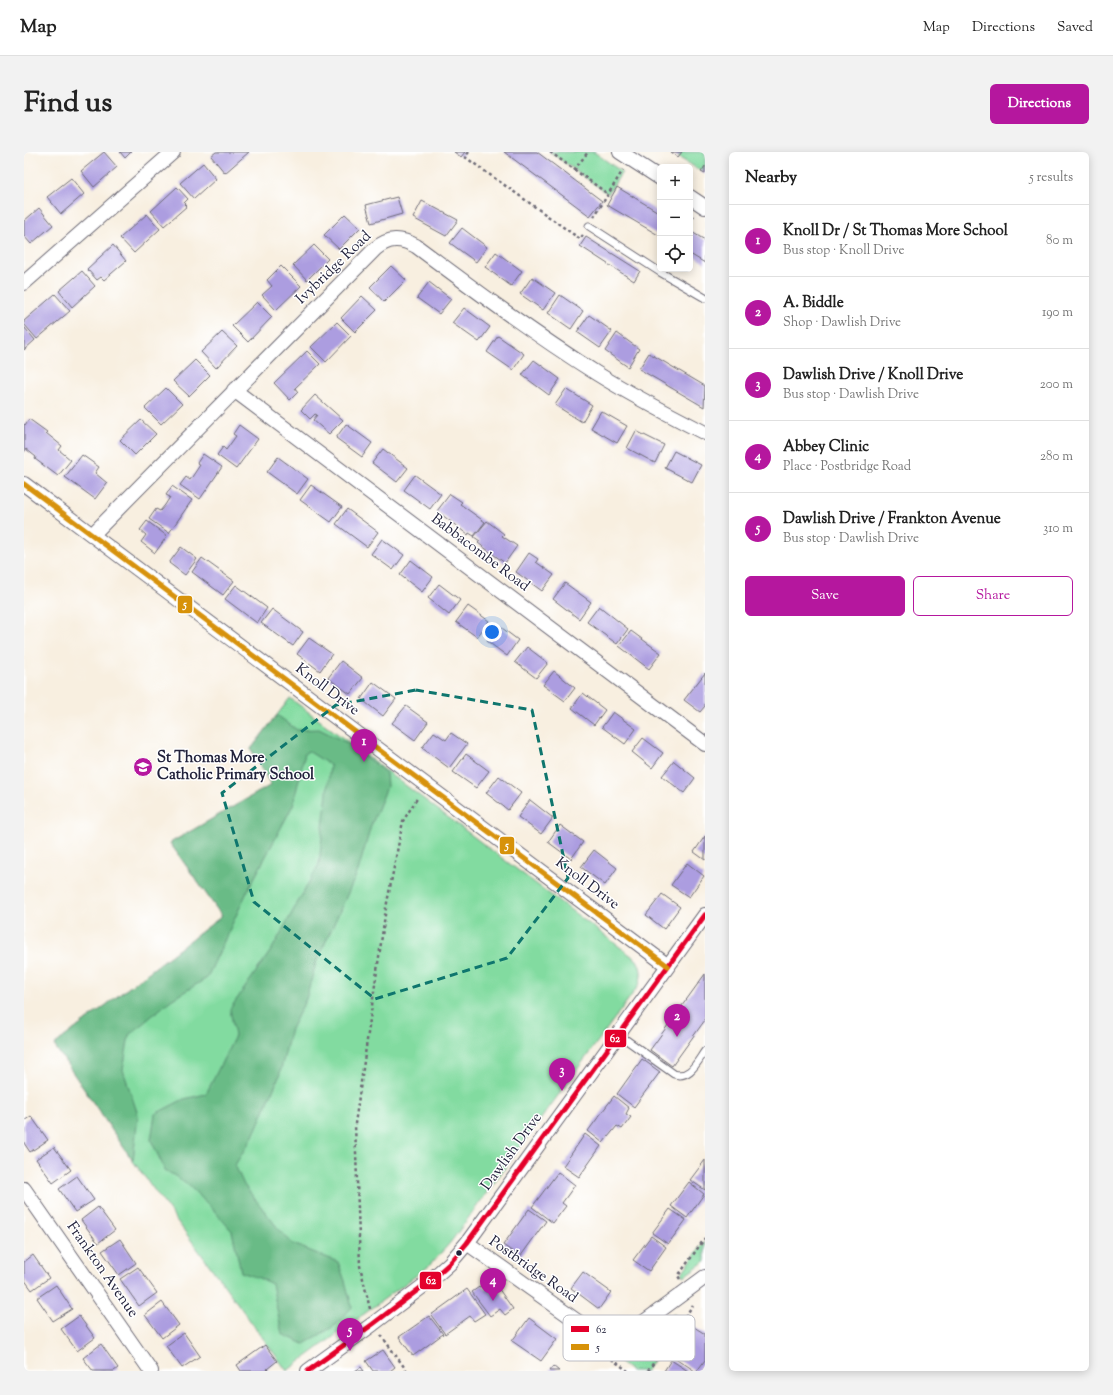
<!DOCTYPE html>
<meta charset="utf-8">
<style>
:root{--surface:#fff;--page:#f2f2f2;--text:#222;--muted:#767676;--line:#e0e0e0;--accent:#b5179e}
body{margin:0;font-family:"Sorts Mill Goudy",serif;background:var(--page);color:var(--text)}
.controls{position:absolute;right:12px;top:12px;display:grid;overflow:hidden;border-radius:6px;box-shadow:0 2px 10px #0003}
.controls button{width:36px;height:36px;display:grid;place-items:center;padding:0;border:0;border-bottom:1px solid var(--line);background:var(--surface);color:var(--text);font:20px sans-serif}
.you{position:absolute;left:468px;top:480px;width:14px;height:14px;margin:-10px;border:3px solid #fff;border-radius:50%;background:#1a73e8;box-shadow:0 0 0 6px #1a73e833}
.badge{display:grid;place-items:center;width:26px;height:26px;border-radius:50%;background:var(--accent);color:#fff;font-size:13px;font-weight:700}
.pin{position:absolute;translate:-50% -33px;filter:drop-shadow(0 1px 2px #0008)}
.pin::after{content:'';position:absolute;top:21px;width:14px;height:12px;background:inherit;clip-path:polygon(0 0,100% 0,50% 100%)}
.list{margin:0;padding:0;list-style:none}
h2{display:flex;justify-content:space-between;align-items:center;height:52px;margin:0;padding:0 16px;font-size:17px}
h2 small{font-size:13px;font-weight:400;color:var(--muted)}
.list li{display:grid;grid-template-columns:26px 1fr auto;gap:12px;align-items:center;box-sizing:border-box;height:72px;padding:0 16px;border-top:1px solid var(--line)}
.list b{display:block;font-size:15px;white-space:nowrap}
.list p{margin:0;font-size:13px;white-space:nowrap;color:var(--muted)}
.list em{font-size:13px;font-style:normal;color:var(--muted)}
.actions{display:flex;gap:8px;padding:12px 16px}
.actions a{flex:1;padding:9px 0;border:1px solid var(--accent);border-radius:6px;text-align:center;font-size:14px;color:var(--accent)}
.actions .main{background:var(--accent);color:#fff}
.icon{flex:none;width:22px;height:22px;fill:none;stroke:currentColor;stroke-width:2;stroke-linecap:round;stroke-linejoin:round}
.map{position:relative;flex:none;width:681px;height:1219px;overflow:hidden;border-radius:6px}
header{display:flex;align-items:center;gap:24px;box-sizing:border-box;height:56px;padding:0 20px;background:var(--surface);border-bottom:1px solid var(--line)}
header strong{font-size:19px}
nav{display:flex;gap:22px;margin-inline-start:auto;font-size:14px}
.intro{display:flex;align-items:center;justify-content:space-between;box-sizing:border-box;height:96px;padding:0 24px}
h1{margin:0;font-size:28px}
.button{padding:10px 18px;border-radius:6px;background:var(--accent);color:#fff;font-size:14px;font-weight:700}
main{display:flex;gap:24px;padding:0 24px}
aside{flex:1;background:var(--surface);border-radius:6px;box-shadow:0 2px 10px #0003}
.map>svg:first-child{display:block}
</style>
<header>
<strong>Map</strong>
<nav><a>Map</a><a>Directions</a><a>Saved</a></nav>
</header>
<div class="intro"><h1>Find us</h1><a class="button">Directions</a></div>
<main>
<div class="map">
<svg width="681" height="1219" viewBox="0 0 681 1219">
<rect width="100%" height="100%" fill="#fff"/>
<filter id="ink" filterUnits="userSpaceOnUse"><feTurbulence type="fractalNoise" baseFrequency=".025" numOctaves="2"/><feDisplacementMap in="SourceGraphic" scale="8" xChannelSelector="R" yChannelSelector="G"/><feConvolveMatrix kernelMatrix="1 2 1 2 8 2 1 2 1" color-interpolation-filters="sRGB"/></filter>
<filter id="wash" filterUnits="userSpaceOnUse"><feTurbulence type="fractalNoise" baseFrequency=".012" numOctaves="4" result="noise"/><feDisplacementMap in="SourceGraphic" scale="16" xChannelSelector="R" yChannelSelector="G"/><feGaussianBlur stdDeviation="0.9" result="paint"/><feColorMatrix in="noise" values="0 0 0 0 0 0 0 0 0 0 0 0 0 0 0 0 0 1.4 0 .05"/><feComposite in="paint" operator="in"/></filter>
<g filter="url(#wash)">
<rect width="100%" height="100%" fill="#f8efe0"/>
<path fill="#82dba0" stroke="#527e6e" d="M526 0H570L598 20 584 42Z
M658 0H681V14L677 19 654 5Z
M266 546 613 808C618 817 618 823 615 833L426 1091 405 1114 263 1219 109 1009 30 893 198 764 146 691 247 633 227 597Z
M681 1089V1109L663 1122 660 1124 657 1122Z
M650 1162 656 1169 622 1219H607L575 1195 577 1193C610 1192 625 1181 650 1162Z"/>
<path fill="#69bb86" stroke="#466e60" d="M253 563 273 578 295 577 325 592 362 621 363 635 347 674 334 719 292 811 282 847 267 877 255 925 229 984 211 1013 220 1033 253 1075 269 1092 314 1110 321 1129 328 1155 312 1173 280 1192 258 1182 248 1132 235 1126 217 1120 208 1079 186 1054 161 1030 141 1018 127 988 131 962 160 947 182 942 211 884 206 857 248 797 295 712 306 613 284 599 281 601 269 653 223 740 183 826 147 848 105 883 99 918 114 963 109 1009 30 893 198 764 146 691 247 633 227 597Z"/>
<g id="blocks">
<path fill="#ac9de0" d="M80 0 93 15 70 35 57 19Z
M96 0H107L101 6Z
M192 0H225L201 21 187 4Z
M430 0H441L437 5Z
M480 0H513L578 49 566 64Z
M647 0H658L654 5Z
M179 11 192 27 170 47 156 31Z
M681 14V22L677 20Z
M47 26 60 42 37 62 23 45Z
M153 35 164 47 160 51 163 54 140 74 127 59Z
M593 35 636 61V84L583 53Z
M373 45 378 62 347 71 342 53Z
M398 49 434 68 422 84 389 66Z
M15 56 29 73 7 92 0 84V69Z
M123 62 136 77 110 101 96 86Z
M321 62 336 76 315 97 300 83Z
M438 76 463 95 452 110 426 91Z
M666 79 681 88V111L666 102Z
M562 85 616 119 610 129 556 94Z
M89 93 102 109 80 128 77 125 73 128 63 117Z
M290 93 304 107 283 128 269 113Z
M472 100 498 119 487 134 461 115Z
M257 114 277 134 252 158 238 143 248 134 243 128Z
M367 114 382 128 360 150 346 135Z
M58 119 71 134 48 155 35 139Z
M508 125 531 141 519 158 496 142Z
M405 130 427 147 415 162 393 146Z
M31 142 46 159 13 187 0 172V169Z
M536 143 559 159 547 177 524 161Z
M338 144 353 158 331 180 317 166Z
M233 150 248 165 224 190 208 174Z
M440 156 466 175 455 190 428 171Z
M565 163 588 179 576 196 553 180Z
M313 170 327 184 302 210 287 195Z
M0 175 11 188 0 198Z
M198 180 213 194 192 216 177 200Z
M593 181 615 197 604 215 581 199Z
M474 184 500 202 489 218 463 200Z
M283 199 296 212 271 236 274 240 266 248 250 231Z
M625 201 681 234 680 255 615 217Z
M171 208 186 223 165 244 149 229Z
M510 208 536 227 525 243 498 223Z
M142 236 158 252 137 272 121 256Z
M542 237 568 253 558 270 531 253Z
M291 243 319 268 305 282 289 268 293 263 291 262 286 267 277 258Z
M577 259 603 274 593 291 567 276Z
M5 267 23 280 22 281 38 294 35 298 47 308 34 324 11 307 12 305 2 297 0 300V272L1 273Z
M117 268 132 282 111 303 96 288Z
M322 272 348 291 338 305 312 286Z
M215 273 234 287 212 317 193 303 199 295 202 298 212 284 209 282Z
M612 279 640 293 631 311 603 296Z
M359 297 384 316 373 330 348 311Z
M650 299 677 313 668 330 641 316Z
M179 302 198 315 176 347 156 333 162 325 166 328 176 313 173 311Z
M58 303 75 315 71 321 83 331 71 347 41 325Z
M254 305 284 327 273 342 243 320Z
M391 323 417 342 406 357 380 338Z
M287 333 318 355 307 370 276 348Z
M148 334 168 348 145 381 125 367 132 357 136 359 141 353 146 345 142 343Z
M426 342 438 350 436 352 461 370 450 384 445 381 444 383 413 359Z
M323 357 354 380 343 395 312 372Z
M123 369 143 384 131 401 117 390 122 383 116 378Z
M463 369 480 382 478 384 493 394 481 411 454 391 456 389 450 385Z
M358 387 380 403 369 418 347 402Z
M157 395 173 407 161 423 145 411Z
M505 401 514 407 512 410 530 423 518 439 492 420Z
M178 406 210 429 199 443 168 420Z
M387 408 409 425 398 440 376 423Z
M541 431 567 450 555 467 529 447Z
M415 432 436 448 425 463 404 446Z
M212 433 243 456 233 471 201 447Z
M444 454 465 469 453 485 432 470Z
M575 454 604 477 593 492 563 470Z
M248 457 279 480 269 494 237 471Z
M474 473 494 488 483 504 463 489Z
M607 479 637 501 625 517 595 494Z
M285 486 308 502 296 519 273 502Z
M503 495 524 511 512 526 491 510Z
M317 509 339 526 326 542 304 526Z
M530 519 551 536 541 549 519 533Z
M681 521V554L676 560 660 548Z
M349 530 372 547 359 564 337 547Z
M559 541 581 558 570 573 548 556Z
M382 554 404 570 391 588 368 571Z
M589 560 612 577 601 592 578 575Z
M410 580 422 588 427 581 443 592 425 616 398 596Z
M619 586 639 601 628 616 608 600Z
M442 602 465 619 452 636 429 620Z
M650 609 671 626 660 641 638 624Z
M475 624 497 641 484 658 462 641Z
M506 648 529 666 517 682 494 665Z
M536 673 559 690 547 707 524 690Z
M681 684V708L670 700Z
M570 698 593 716 581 733 557 715Z
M663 711 680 724 665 745 647 733Z
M638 742 656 755 640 777 622 763Z
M681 822V868L648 914 626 898Z
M618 907 636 920 610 955 593 942Z
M590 944 605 956 602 962 607 965 598 977 593 974 579 991 564 979Z
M7 964 24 988 6 1000 0 991V969Z
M561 982 577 994 555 1025 539 1014Z
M30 995 47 1018 29 1031 12 1007Z
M681 1008V1038L666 1028Z
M534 1020 551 1033 538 1051 542 1054 529 1071 508 1055Z
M53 1024 70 1048 51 1060 35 1037Z
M665 1030 680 1042 663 1066 647 1054Z
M74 1055 91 1078 74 1091 57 1068Z
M505 1057 522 1069 496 1105 479 1093Z
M646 1057 662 1068 644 1092 628 1081Z
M627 1084 642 1095 625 1119 609 1108Z
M96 1087 112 1111 95 1123 78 1099Z
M9 1103 25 1126 8 1138 0 1127V1110Z
M114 1115 133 1141 115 1154 96 1127Z
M559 1120 587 1140 575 1157 547 1136Z
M32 1133 48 1157 29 1169 13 1146Z
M458 1133 461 1137 464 1135 468 1141 474 1136 489 1157 481 1163 476 1157 466 1164 448 1140Z
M443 1137 461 1162 450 1169 446 1164 421 1182 407 1163Z
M138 1150 155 1173 138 1186 121 1163Z
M55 1164 71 1186 53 1199 37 1177Z
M405 1164 419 1182 389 1204 375 1185Z
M505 1166 533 1187 517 1209 488 1189Z
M670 1175 681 1182V1208L673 1219H671L650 1205Z
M160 1181 176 1204 158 1216 142 1194Z
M77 1192 94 1216 90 1219H69L59 1206Z
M241 1193 253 1209 243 1217 244 1218 242 1219H217L213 1213Z
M359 1198 371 1215 366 1219H349L342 1209Z
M647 1208 664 1219H640Z
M529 1214 535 1219H525Z
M337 1215 340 1219H331Z"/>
</g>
</g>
<g filter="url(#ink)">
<use href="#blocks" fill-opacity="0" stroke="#6d6a75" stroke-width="1"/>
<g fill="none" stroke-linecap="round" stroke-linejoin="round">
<defs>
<path id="lane" d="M565 74 636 120 681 146
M594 882 650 922C666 927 673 910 681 899"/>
<path id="street" d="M596 0 636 26
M666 45 681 55
M0 131 149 0
M210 238 681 592
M0 332 644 814
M68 383 351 97C365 85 377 86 392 94 451 138 510 182 572 221 607 243 644 262 681 281
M0 1037 127 1219
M443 1091 557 1172C577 1183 596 1183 616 1173L681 1125
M284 1219 349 1172 407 1128 426 1111 443 1091 681 763"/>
</defs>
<use href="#lane" stroke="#6d6a75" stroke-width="9"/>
<use href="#street" stroke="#6d6a75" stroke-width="16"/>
<path stroke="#6d6a75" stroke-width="2.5" stroke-dasharray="3 3" stroke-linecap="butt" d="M445 0 441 5 556 87 559 83
M526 0 584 42
M550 18 564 0
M570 65 599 18
M666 71 670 64
M656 1127 654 1124 681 1086
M346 1157 336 1114 331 972 362 756 379 669 394 645
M357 1183 383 1219
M568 1193 604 1219
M624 1219 669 1153"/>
<use href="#lane" stroke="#fff" stroke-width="7"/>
<use href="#street" stroke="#fff" stroke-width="14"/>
<defs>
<path id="bus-1" d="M284 1219 349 1172 407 1128 426 1111 443 1091 681 763"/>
<path id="bus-2" d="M0 332 644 814"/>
</defs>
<use href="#bus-1" stroke="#fff" stroke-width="8"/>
<use href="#bus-2" stroke="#fff" stroke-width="8"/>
<use href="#bus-1" stroke="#e4002b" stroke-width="5"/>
<use href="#bus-2" stroke="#d79209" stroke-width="5"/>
</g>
</g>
<path fill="none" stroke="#0f766e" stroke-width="3" stroke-dasharray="8 5" stroke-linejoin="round" d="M392 538 508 558 544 726 483 806 351 847 230 750 198 641 312 553Z"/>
<defs>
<symbol id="school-disc" viewBox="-11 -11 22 22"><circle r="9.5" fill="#b5179e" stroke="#fff"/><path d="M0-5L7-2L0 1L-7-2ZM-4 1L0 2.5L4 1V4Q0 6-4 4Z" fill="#fff"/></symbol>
</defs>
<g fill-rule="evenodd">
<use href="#school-disc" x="108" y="604" width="22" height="22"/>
</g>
<circle fill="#22223b" stroke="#fff" stroke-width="1.5" cx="435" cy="1101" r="3.5"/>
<g text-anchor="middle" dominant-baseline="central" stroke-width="3" stroke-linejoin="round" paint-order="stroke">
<g font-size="15" fill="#22223b" stroke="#fff">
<text transform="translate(310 116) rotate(-44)">Ivybridge Road</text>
<text transform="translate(456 401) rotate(37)">Babbacombe Road</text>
<text transform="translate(303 538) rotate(37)">Knoll Drive</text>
<text transform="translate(563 732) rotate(37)">Knoll Drive</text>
<text transform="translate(488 1000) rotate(-54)">Dawlish Drive</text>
<text transform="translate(78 1118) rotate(55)">Frankton Avenue</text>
<text transform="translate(509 1118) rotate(35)">Postbridge Road</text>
</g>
<g font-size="15" font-weight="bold" fill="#22223b" stroke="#fff" text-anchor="start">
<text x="133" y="606">St Thomas More<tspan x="133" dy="17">Catholic Primary School</tspan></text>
</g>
</g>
<rect x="539" y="1163" width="132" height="46" rx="6" fill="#fff" stroke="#bdbdc4" stroke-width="1"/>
<rect x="547" y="1174" width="18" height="6" fill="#e4002b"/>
<rect x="547" y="1192" width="18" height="6" fill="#d79209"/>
<g font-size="11" fill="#22223b">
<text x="572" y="1181">62</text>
<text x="572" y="1199">5</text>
</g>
<g stroke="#fff" stroke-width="1.5">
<rect x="153" y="443" width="16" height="19" rx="4" fill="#d79209"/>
<rect x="475" y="684" width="16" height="19" rx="4" fill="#d79209"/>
<rect x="580" y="877" width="23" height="19" rx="4" fill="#e4002b"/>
<rect x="395" y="1119" width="23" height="19" rx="4" fill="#e4002b"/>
</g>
<g font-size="11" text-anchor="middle" font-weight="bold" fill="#fff">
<text x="161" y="456">5</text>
<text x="483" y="697">5</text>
<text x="591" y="890">62</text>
<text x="407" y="1132">62</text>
</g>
</svg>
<div class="controls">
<button>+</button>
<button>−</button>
<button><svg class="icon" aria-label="locate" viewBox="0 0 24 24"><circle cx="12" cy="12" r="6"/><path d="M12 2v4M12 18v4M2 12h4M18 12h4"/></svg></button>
</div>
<div class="you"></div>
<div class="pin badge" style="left:340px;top:610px">1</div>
<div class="pin badge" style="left:653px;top:885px">2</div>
<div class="pin badge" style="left:538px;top:939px">3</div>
<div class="pin badge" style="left:469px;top:1149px">4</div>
<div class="pin badge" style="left:326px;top:1199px">5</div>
</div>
<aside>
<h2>Nearby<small>5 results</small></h2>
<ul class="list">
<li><span class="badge">1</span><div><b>Knoll Dr / St Thomas More School</b><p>Bus stop · Knoll Drive</p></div><em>80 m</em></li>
<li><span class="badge">2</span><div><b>A. Biddle</b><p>Shop · Dawlish Drive</p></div><em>190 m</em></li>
<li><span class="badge">3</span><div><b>Dawlish Drive / Knoll Drive</b><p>Bus stop · Dawlish Drive</p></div><em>200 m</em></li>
<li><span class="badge">4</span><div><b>Abbey Clinic</b><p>Place · Postbridge Road</p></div><em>280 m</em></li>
<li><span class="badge">5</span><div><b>Dawlish Drive / Frankton Avenue</b><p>Bus stop · Dawlish Drive</p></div><em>310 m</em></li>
</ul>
<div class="actions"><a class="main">Save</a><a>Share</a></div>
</aside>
</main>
